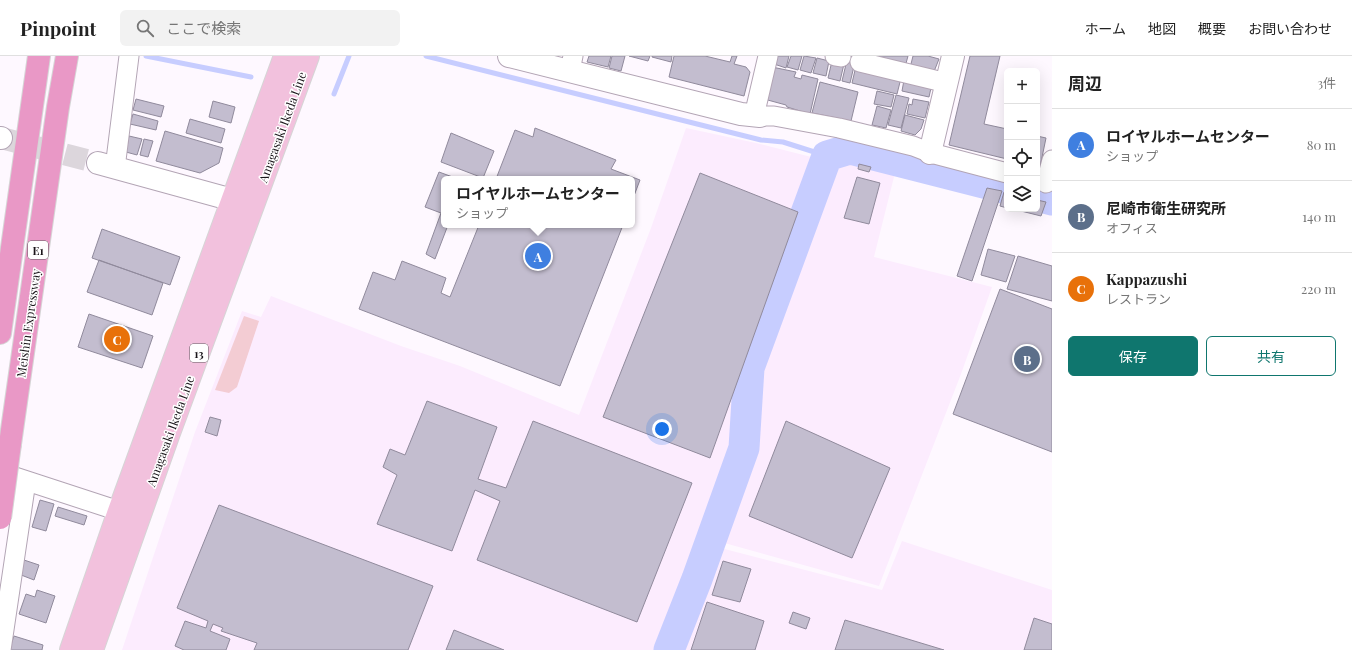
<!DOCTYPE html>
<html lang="ja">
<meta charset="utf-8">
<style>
:root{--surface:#fff;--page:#f2f2f2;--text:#222;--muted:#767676;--line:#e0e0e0;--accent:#0f766e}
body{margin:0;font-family:"Playfair Display","Noto Sans JP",serif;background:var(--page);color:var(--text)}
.controls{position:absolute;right:12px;top:12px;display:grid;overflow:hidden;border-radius:6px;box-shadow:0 4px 16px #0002}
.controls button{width:36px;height:36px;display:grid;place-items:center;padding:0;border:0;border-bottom:1px solid var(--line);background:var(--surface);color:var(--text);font:20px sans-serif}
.you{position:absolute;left:662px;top:373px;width:14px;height:14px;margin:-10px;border:3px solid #fff;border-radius:50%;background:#1a73e8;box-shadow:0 0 0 6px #1a73e833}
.badge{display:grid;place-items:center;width:26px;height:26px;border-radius:50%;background:var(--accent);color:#fff;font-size:13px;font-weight:700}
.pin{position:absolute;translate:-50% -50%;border:2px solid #fff;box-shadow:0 1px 4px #0006}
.popup{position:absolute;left:441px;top:120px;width:194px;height:52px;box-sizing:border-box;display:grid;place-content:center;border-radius:6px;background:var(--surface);filter:drop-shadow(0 1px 3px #0005);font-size:13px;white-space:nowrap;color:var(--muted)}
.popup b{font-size:15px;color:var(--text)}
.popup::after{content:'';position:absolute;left:50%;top:100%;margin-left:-8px;border:8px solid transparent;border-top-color:var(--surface)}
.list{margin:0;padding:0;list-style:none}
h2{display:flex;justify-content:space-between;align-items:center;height:52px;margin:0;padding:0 16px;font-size:17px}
h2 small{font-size:13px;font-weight:400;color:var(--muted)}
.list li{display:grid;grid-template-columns:26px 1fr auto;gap:12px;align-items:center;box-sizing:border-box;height:72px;padding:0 16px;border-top:1px solid var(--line)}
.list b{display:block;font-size:15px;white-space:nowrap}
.list p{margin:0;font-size:13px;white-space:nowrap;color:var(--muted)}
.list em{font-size:13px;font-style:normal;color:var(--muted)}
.actions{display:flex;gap:8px;padding:12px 16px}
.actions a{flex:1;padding:9px 0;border:1px solid var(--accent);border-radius:6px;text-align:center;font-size:14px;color:var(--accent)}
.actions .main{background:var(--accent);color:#fff}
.icon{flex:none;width:22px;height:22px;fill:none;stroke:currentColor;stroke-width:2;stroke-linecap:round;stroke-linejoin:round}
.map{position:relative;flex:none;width:1052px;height:594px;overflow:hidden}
header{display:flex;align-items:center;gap:24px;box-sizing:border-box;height:56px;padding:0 20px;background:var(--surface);border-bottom:1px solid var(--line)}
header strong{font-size:19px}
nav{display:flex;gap:22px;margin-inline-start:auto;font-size:14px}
.search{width:280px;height:36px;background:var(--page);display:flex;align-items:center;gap:10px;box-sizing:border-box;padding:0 14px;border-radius:6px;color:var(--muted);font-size:15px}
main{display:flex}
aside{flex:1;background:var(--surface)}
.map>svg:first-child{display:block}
</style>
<header>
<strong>Pinpoint</strong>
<div class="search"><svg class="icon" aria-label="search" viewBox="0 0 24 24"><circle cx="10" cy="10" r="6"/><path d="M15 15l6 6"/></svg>ここで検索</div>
<nav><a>ホーム</a><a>地図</a><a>概要</a><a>お問い合わせ</a></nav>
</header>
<main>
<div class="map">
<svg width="1052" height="594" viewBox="0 0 1052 594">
<rect width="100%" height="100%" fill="#fef8ff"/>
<path fill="#fcecfe" d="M686 72 756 87 835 107 842 100 851 96 897 109 874 201 992 231 961 318 879 530 710 483 665 594H122L195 376 242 255 261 261 271 240 401 290 460 310 579 359 651 172Z
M902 485 1052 534V594H674L713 490 882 534Z"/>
<path fill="#f3ccd3" d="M244 260 259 265 237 331 229 337 215 334Z"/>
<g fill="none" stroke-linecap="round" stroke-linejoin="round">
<path stroke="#c7cdff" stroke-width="5" d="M146 0 251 21
M426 0 761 84 783 86 827 100
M334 38 349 0"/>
<path stroke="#c7cdff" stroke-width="31" d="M1037 140 1052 144
M669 594 697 523 744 392 749 312 827 100 850 93 1007 133"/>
</g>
<path fill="#c3bdcf" stroke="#908a9c" d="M589 0H611L608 11 587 6Z
M612 0H625L621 15 609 12Z
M629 0H650L648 5Z
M652 0H672L671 6 652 1Z
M674 0H705L730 6 732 0H737L734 8 746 11 750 16 744 40 669 21Z
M776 0H789L786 12 774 8Z
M791 0H802L798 14 787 11Z
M804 0 816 2 811 17 800 14Z
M860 0H908L905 11Z
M913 0H928L939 3 933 18 910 12Z
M970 0H1000L984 68 1007 73V103L949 89Z
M817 2 829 5 826 20 813 17Z
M847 4 855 6 850 27 842 25Z
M832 5 844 8 840 25 828 22Z
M856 10 901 22 897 38 852 27Z
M772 11 796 16 794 21 801 23 802 19 818 23 810 58 787 51 786 49 764 43Z
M904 24 931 32 929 41 902 35Z
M820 26 858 36 851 65 812 57Z
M877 35 894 39 891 51 874 48Z
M896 39 909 42 901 72 888 69Z
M136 43 164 50 161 61 133 54Z
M913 43 929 46 925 62 907 58 909 48 912 49Z
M213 45 235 51 231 67 209 61Z
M877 50 891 54 886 72 872 69Z
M133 58 158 65 156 74 130 68Z
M905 59 924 64 921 73 915 79 901 75Z
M190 63 225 73 221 87 186 77Z
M535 72 616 104 611 113 640 124 632 145V123H496L515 74 533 81Z
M165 75 223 92 219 107 200 117 156 105Z
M451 77 494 95 483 122 441 106Z
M129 80 142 83 137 99 126 96Z
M1037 80 1046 82 1040 111 1037 110Z
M144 83 153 85 148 101 140 99Z
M859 108 871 111 869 116 858 113Z
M439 116 458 123H444V169H448L435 203 426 198 441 157 425 151Z
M700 117 798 156 710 402 603 361Z
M857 121 880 127 869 168 844 162Z
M987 132 1002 135 972 225 957 220Z
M1004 136 1007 137V152L1000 150Z
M1037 144 1046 146 1041 160 1013 153H1037Z
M479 169H623L560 330 359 253 373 216 395 224 402 205 446 222 441 237 450 241Z
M102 173 180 201 170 229 92 202Z
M988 193 1015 200 1006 226 981 219Z
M1018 200 1052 210V245L1007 233Z
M99 204 163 227 152 259 87 236Z
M1000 233 1052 253V396L953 358Z
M89 258 153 280 142 312 78 291Z
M427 345 497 371 478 423 506 432 533 365 692 427 637 566 477 504 500 445 475 434 452 495 377 468 397 419 383 411 390 393 405 399Z
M210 361 221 364 217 380 205 376Z
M786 365 890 412 852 502 749 460Z
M40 444 54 448 46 475 32 471Z
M219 449 433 530 408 594H254L257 587 221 575 223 572 213 568 210 575 230 583 226 594H184L175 590 185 565 206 572 208 565 177 552Z
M58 451 87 460 84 469 55 460Z
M21 503 39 509 34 524 16 517Z
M723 505 751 513 740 546 712 539Z
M37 534 55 540 46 567 19 558 26 538 35 541Z
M707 546 764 565 755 594H691Z
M793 556 810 562 806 573 789 567Z
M1034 562 1052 568V594H1024Z
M845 564 944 594H835Z
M454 574 504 594H446Z
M14 580 43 589 42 594H9Z"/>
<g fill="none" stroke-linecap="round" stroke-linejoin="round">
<path stroke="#dcd6dc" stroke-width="22" stroke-dasharray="22 11" stroke-linecap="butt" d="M1 82 98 107"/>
<defs>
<path id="minor" d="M835 0 841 1
M860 6 947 27
M570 15 573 0
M754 60 768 0
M760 60H774L839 72 913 90 931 97 1007 117
M115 112 129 0
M1046 127 1052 104
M15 421 119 455
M1 594 26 425"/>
<path id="tertiary" d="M509 0 741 58 760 60
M0 82H1
M930 97 953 0
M98 107 251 149"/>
<path id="primary" d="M71 594 119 455 285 0
M92 594 169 377 308 0"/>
<path id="motorway" d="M0 277 39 0
M10 388 58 51 67 0"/>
</defs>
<use href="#minor" stroke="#b3a5b5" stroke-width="21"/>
<use href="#tertiary" stroke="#b3a5b5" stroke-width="24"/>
<use href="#primary" stroke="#d6d5d6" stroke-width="24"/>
<use href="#motorway" stroke="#d6d5d6" stroke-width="24"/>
<use href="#minor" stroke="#fff" stroke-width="19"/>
<use href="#tertiary" stroke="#fff" stroke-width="22"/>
<use href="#primary" stroke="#f2c1dd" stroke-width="22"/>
<use href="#motorway" stroke="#e998c6" stroke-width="22"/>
<defs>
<path id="motorway-bridge" d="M0 462 10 388"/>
</defs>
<use href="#motorway-bridge" stroke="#d6d5d6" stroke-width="24" stroke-linecap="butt"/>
<use href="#motorway-bridge" stroke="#e998c6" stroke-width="22"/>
</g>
<g text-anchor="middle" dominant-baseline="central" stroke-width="3" stroke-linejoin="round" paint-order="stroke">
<g fill="#fff" stroke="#5e5a5e" stroke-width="1">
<rect x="28" y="185" width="20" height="18" rx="3"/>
<rect x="190" y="288" width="18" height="18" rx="3"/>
</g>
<g font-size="11" font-weight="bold" fill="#191419">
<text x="38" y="194">E1</text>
<text x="199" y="297">13</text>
</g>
<g font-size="12" fill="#191419" stroke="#fff">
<text transform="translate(282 71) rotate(-70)">Amagasaki Ikeda Line</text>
<text transform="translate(28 267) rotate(-82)">Meishin Expressway</text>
<text transform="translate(170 375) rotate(-70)">Amagasaki Ikeda Line</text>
</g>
</g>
</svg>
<div class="controls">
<button>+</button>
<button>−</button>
<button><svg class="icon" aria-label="locate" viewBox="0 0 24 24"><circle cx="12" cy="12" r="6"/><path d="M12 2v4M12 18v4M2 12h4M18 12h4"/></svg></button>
<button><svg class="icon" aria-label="layers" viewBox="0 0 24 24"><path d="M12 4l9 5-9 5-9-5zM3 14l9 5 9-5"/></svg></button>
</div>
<div class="you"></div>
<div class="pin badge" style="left:538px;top:200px;background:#3f7fe0">A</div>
<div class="popup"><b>ロイヤルホームセンター</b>ショップ</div>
<div class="pin badge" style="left:1027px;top:303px;background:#5c6f8a">B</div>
<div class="pin badge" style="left:117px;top:283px;background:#e8710a">C</div>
</div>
<aside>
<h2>周辺<small>3件</small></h2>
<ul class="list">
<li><span class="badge" style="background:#3f7fe0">A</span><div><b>ロイヤルホームセンター</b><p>ショップ</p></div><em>80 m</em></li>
<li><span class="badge" style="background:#5c6f8a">B</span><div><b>尼崎市衛生研究所</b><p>オフィス</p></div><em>140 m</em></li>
<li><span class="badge" style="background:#e8710a">C</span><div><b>Kappazushi</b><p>レストラン</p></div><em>220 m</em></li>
</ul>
<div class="actions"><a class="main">保存</a><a>共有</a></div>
</aside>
</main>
